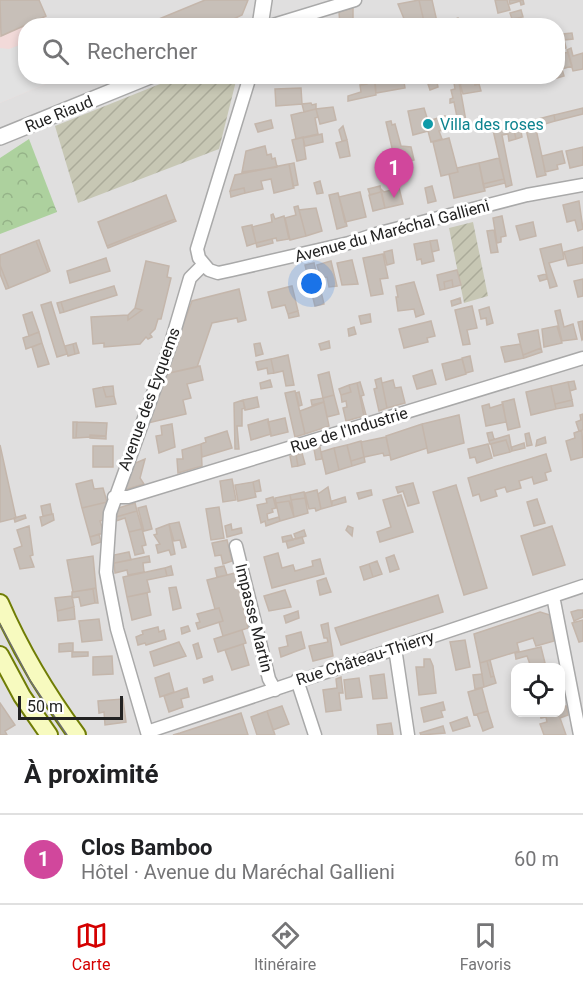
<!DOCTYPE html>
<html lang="fr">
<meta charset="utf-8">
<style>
:root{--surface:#fff;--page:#f2f2f2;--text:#202124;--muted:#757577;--line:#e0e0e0;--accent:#d40000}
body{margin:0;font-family:Roboto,sans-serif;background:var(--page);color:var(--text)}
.controls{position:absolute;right:18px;bottom:18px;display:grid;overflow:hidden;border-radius:12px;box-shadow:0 3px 9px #0003}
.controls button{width:54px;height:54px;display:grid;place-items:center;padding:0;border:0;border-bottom:2px solid var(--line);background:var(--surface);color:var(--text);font:30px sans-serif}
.scale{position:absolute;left:18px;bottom:15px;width:105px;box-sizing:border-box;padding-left:6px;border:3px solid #222;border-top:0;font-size:16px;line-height:21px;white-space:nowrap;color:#222;-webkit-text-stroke:4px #fff;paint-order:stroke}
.you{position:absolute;left:312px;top:284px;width:21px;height:21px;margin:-15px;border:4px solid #fff;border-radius:50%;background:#1a73e8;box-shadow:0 0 0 9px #1a73e833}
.badge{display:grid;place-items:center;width:39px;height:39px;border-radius:50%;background:var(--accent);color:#fff;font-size:20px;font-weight:700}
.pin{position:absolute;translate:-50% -50px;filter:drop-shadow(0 2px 3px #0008)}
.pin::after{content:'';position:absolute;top:32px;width:21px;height:18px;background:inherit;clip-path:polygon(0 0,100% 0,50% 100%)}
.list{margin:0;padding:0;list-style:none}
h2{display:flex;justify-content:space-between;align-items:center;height:78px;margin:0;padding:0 24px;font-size:26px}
h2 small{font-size:20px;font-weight:400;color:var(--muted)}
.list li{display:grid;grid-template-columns:39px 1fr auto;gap:18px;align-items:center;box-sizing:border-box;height:90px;padding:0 24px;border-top:2px solid var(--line)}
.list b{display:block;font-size:22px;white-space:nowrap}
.list p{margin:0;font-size:20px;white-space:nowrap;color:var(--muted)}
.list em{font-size:20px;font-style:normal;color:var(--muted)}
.icon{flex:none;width:33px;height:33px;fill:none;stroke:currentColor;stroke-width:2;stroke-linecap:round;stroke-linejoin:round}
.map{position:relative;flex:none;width:583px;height:735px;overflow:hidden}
.search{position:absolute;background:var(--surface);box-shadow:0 3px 9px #0003;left:18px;right:18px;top:18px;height:66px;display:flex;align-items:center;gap:15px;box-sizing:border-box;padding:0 21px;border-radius:24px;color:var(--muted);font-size:22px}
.sheet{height:168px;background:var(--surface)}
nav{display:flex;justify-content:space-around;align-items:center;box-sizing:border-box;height:84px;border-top:2px solid var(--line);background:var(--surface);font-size:16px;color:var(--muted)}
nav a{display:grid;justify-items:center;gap:3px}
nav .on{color:var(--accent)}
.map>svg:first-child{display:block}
</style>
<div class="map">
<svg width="583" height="735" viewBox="0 0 583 735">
<defs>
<pattern id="construction-furrows" width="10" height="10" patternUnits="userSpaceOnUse" patternTransform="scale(1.5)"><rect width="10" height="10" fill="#c7c7b4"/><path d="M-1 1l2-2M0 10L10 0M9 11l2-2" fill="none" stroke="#abab9a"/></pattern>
<pattern id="forest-crowns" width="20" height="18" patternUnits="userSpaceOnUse" patternTransform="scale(1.5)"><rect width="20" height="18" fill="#add19e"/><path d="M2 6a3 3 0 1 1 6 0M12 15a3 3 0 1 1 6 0" fill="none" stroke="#95b388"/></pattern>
</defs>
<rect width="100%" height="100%" fill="#f2efe9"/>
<path fill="#e0dfdf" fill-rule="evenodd" d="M0 0H583V735H0ZM26 26H558V76H26ZM516 668H560V712H516Z"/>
<path fill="#f2dad9" d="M0 0H39L48 25 26 26V76L52 77 46 84 0 103Z"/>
<path fill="url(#construction-furrows)" d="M180 76 237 77 219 149 78 203 55 126Z
M473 222 488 296 464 303 449 228Z"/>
<path fill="url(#forest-crowns)" d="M29 139 57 212 0 234V158Z"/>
<path fill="#e2e2e2" d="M25 43 26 76 52 77 46 84 0 103V48L9 49Z"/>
<path fill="#c7bfb8" stroke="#c4b6ab" stroke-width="1.5" d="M0 0H39L46 16 1 36Z
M205 0H248L242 15 219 26H142Z
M419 0 425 26H407L398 4Z
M419 0H432L438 26H425Z
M495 0H507L510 10 498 13Z
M509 0H523L524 4 521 5 520 1 510 4Z
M353 8V26L340 25 339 12Z
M521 10 523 17 512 19 510 13Z
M458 18 461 23 468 21 470 26H453V20Z
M572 33 573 39 565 40 563 34Z
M564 39 566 48 558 50V41Z
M571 48 573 56 583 53V69L573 71 567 50Z
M568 52 572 66 562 69 564 76 557 78 558 55Z
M366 76H374L376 95 348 101V96L361 92 360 85 367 84Z
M403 76 405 88 376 93 375 81Z
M437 76H454L438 81Z
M437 76 438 80 425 83 424 77Z
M474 80 475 85 479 84 481 91 463 94 460 84Z
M437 82 438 87 430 90 428 84Z
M459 82 466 121 458 122 454 102 450 103V99L453 98 451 90 455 89 454 83Z
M301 88 302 104 276 106 275 89Z
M311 103 312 105 316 104V109L304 112 302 104Z
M333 107 336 120 320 124 316 109Z
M424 108 428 121 445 116 448 129 439 131 442 139 431 142 428 131 413 135 408 111Z
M583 108V114L555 121 554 115Z
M316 109 318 117 315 118 318 134 296 139 291 115Z
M554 115 555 121 535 127 534 120Z
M271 120 273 128 258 132 255 124Z
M534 120 546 175 537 177 526 129 521 131 522 137 516 139 513 126Z
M391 121 392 125 395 124 401 146 411 147 414 160 396 165 386 122Z
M343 126 347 140 342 141 339 130Z
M513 126 516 139 509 141 508 134 502 135 512 185 506 187 493 130Z
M322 134 323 142 305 146 303 138Z
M303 137 306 159 297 161 292 140Z
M449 138 458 172 441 176 433 142Z
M347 140 350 156 340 158 336 143Z
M265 146 267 155 271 154 272 159 275 158 277 167 242 172 246 151Z
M583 147V165L570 168 566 151Z
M562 151 565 163 557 165 558 169 545 172 542 156Z
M499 158 504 179 483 184 479 163Z
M294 163 298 185 293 186 289 164Z
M479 163 485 191 454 198 449 174 458 172 457 168Z
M289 164 294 188 274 193 271 179 261 181 263 189 245 193 244 188 230 191 235 175Z
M504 179 505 183 484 188 483 184Z
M320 181 323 193 317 194 314 183Z
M380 186 381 192 370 195 368 189Z
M432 186 436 201 428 203 425 188Z
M244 188 245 193 231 197 230 191Z
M399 188 403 204 385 208 381 189 384 192Z
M360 192 366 217 345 222 339 197Z
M381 192 385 208 373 211 369 195Z
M338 193 347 226 337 229 329 195Z
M166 195 175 219 107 246 98 222Z
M579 201 583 229 578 231 575 220 567 222 563 205Z
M298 206 306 236 290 240 285 218 296 215 294 207Z
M316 208 322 231 306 236 299 210Z
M273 214 275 219 284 216 289 239 277 241 276 238 256 243 252 227 272 222 271 215Z
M502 216 506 236 501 237V242L497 243 493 218Z
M175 219 176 221 108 248 107 246Z
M533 222 536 236 520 240 516 226Z
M252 225 256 243 247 246 242 227Z
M494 230 498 252 491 253 487 231Z
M272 239 273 243 257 247 256 243Z
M39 240 50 271 48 272 36 241Z
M437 240 439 250 432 252 430 241Z
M36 241 48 272 9 288 0 265V255Z
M430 241 434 261 422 264 421 259 417 260 414 244Z
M561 244 564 259 549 263 557 286 550 288 540 249Z
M583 247V263L568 266 564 252Z
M392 250 394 263 387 265 384 252Z
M383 254 388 278 380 279 383 294 371 296 363 258Z
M106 258 110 271 70 283 67 271Z
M352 260 358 284 342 285 337 263Z
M146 261 169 266 167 277 171 278 161 319H158L155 329 150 334 152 337 148 339 146 337 140 344 104 347V343L93 344 91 317 128 315V320L142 310 135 308Z
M331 261 337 286 329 287 327 277 321 278 317 265Z
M314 263 324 304 315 306 305 265Z
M0 265 9 288 6 289 0 274Z
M457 270 461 285 453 287 452 280 444 282 445 289 440 290 437 275Z
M546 274 547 279 540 281 538 276Z
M583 279V296L578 297 574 281Z
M452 280 453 287 445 289 444 282Z
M414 282 424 314 416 317 414 309 398 311 396 297H398L396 286Z
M114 286 117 295 64 312 61 302Z
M292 286 298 311 288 314 285 305 272 308 268 292Z
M239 289 246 320 238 322 237 318 212 323 197 367 165 374 192 301Z
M460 298 461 303 452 306 451 301Z
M51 302 67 354 57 357 41 305Z
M61 302 64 312 60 313 57 303Z
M472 306 477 328 467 330 470 344 463 345 455 310Z
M489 307 493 323 487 325 486 318 481 319 479 310Z
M135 308 142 310 128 320V315Z
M560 310 564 327 573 324 577 339 562 341 555 311Z
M298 311 299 316 289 318 288 314Z
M32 312 39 332 29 336 23 315Z
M370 314 371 322 361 324 359 316Z
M431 321 435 336 427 338 428 342 404 348 399 329Z
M583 321V339L582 340 578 322Z
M557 326 562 343 544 347 542 329Z
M354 327 356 334 349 336 348 329Z
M538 330 541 348 523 355 518 334Z
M39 332 42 343 26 349 23 338Z
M329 341 330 348 321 350 319 344Z
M42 343 49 364 38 367 32 347Z
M76 343 79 353 75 354 73 344Z
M260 343 263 354 256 356 254 344Z
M73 344 75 354 68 356 65 346Z
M520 344 524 358 505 362 501 347Z
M541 348 542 352 524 358 523 355Z
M288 355 294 385 286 386 283 371 274 373 271 359Z
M470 356 473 371 466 373 462 358Z
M271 359 274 373 268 374 267 368 258 370 256 362Z
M462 359 466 374 446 380 442 364Z
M200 366 203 380 187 384 191 398 183 400 186 414 148 423 165 374Z
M432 370 436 384 417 389 413 376Z
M329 372 334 395 323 398 318 375Z
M381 378 387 408 379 411 374 389 377 388 375 380Z
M270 380 272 387 261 389 260 383Z
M393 380 395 388 401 387 405 403 387 408 382 383Z
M574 381 576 389 570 391 568 382Z
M360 382 364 395 361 396 366 415 364 416 357 383Z
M568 382 572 400 555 404 551 386Z
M357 383 364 416 346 421 343 408 347 407 346 401 342 402 341 395 351 392 349 385Z
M349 385 351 392 341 395 339 389Z
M113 386 114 396 106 397 103 387Z
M551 386 556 409 531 415 526 392Z
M103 387 106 397 114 396 116 404 96 407 93 389Z
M295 391 305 434 295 437 285 393Z
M299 392 302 405 299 406 296 393Z
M334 395 339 414 327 417 323 398Z
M257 397 259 407 245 410 243 400Z
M323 398 324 402 312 405 311 400Z
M514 399 520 427 508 430 502 402Z
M243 400 245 408 242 409V426H237L239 449H235L234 403Z
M572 400 573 406 556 409 555 404Z
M324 402 329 426 305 434 300 411Z
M489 404 490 408 503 404 506 422 486 426 482 406Z
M583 414V430L579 431 576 422 581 420 580 415Z
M459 415 464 443 428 453 422 424Z
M285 418 288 432 271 436 268 422Z
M268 419 271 434 251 440 248 425Z
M73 422H77L76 438H73Z
M77 422 107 423 106 436 76 438Z
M172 424 175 447 159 453 156 436 162 435 161 426Z
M422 424 427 448 391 460 386 436Z
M582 430 583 457 571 460 566 441 575 438 574 433Z
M227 431 232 448 202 457 201 444 206 442 205 438Z
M492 432 494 439 489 441 487 433Z
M529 433 532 445 527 446 525 434Z
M90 435 106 436V439L90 438Z
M509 435 512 451 510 452 506 440 490 444 489 441Z
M386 437 390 455 384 456 383 453 364 457 361 442Z
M545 437 546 443 536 446 537 440Z
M506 440 510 452 494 456 491 444Z
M361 441 364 457 351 461 347 445Z
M524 443 525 448 512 451V447Z
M201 444 202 466 178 473 177 459H183L182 450Z
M488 444 492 458 477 463 475 457 470 458 468 449Z
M0 445 16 518 0 522Z
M347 445 352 466 339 470 334 448Z
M93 446H113V467H93Z
M320 447 322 459 316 460 314 449Z
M334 448 339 470 326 474 321 452Z
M302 453 305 464 298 466 296 455Z
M546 454 551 471 545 473 547 480 534 484 532 477 519 481 521 488 507 492 505 487 495 490 497 496 481 501 479 494 473 496 468 478Z
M296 455 298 466 292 467 290 456Z
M364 457 365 462 352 466 351 461Z
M145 459 140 478 144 484 124 490 133 464Z
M232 479 236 500 223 502 220 481Z
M92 480 94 489 103 488 107 502 82 508 76 484Z
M259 480 261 491 255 492 253 482Z
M253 482 256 497 238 501 235 485Z
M413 483 419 503 408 506 403 491 398 493 396 487Z
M456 485 487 588 464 595 433 492Z
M328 487 332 506 321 509 318 494Z
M317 490 321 509 316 511 315 508 309 509 305 493Z
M371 490 372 495 359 499 357 493Z
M304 492 305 498 291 500 290 495Z
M290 495 293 509 289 501 276 503 275 498Z
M401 495 413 532 380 542 377 532 391 527 383 500Z
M273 497 276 508 272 509 273 512 267 514 268 520 279 517 280 521 266 526 265 521 261 523 257 505 267 503 266 499Z
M345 497 346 502 332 506V501Z
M305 498 308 513 294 517 291 500Z
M537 499 545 523 534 526 527 502Z
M289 501 294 517 280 521 276 503Z
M107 502 104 520 100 521 104 533 90 537 82 508Z
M135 503 137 511 116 517 118 508Z
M50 504 52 514 43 516 41 506Z
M146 506 152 529 144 531 138 508Z
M219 507 224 538 211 540 206 509Z
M137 511 142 529 129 532 125 518 116 521V517Z
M53 514 54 520 42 526 40 517Z
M25 515 26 518 15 522 14 518Z
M179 522 186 547 182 548 180 540 174 541 169 524Z
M169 524 175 554 171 555 169 550 158 553 156 545 160 544 154 535 157 534 156 529Z
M231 524 232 530 241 528 242 533 227 537 225 526Z
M29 526 33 555 30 556 34 567 20 569 14 549 22 546 17 530Z
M348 526 353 528 352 536 346 530Z
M552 526 565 565 533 575 521 536Z
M142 529 146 545 142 546 144 553 135 555 129 532Z
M304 530 306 536 296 539 294 534Z
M99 534 101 542 92 545 90 537Z
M291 535 293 540 283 542 282 537Z
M302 537 304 543 288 548 286 541Z
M227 540 232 561 223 564 221 555 215 556 212 543Z
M129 552 131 560 114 563V555Z
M278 553 282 568 293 565 295 571 313 566 312 561 320 559 324 574 272 588 264 557Z
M394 555 399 569 390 572 386 558Z
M93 556 96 588 73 592 67 560Z
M149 556 150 562 143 563 144 572 128 575 127 570 115 573 114 563Z
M377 561 382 574 373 577 369 564Z
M369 564 373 577 364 580 360 567Z
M171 566 173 575 167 576 165 568Z
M224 566 227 575 217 577 215 568Z
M165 568 167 576 147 580 150 592 127 597 123 577Z
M235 573 248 628 223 636 219 622 223 621 219 608 215 609 207 580Z
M326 578 331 592 320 595 317 581Z
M176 587 181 608 173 610 169 588Z
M96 588 98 603H95L93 589Z
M93 589 95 603 81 606 79 597 72 598V592Z
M285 590 291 607 269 611 264 596Z
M147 593 151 615 132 620 127 597Z
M438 595 443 612 341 645 335 628Z
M72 596 74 607 57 611 55 598Z
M74 607 75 619 58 621 57 611Z
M219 608 223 621 198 629 196 623 200 622 197 614Z
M578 610H583V617L574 621 571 612Z
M298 611 299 618 286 623 284 616Z
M540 612 550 615 554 641 536 646 533 638 517 643 519 651 480 663 474 634Z
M99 619 102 640 82 642 79 621Z
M583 620V641L579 642 572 623Z
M328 623 333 656 313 661 309 646 328 642 327 638H324L321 625Z
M188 626 190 631 182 634 181 628Z
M158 627 159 632 164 630 166 639 146 645 145 643 138 645 136 637 143 634 142 631Z
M242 630 246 643 218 652 214 639Z
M301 632 305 648 281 657 279 648 288 646 286 636Z
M465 640 470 667 456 670 450 642Z
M179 642 186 656 154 666 150 652Z
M69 643H73V651L59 652V644Z
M198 643 202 657 197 659 193 645Z
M243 644 249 665 232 670 225 650Z
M541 647 545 663 531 667 527 656 516 659 515 653Z
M72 652H88V656L72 657Z
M112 656 113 674 93 675V657Z
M424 659H430L433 666 436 693 419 695 416 667H424Z
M490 660 494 676 491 677 487 661Z
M487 661 491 677 494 676 496 683 484 687 480 663Z
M169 673 174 692 160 697 155 678Z
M384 674 387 698 373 699 370 676Z
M482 674 484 687 475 689 473 675Z
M212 676 213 680 204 683 203 679Z
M341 677 343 693H339L341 710 326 712 323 690 337 688 336 679Z
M359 678 362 697 346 699 344 680Z
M187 688 189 697 181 699 183 707 169 712 164 696Z
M482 688 488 711 474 715 468 692Z
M123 699 126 722 105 725 104 712 99 713 98 701Z
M443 702 445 710 441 711 443 717 424 722 421 708Z
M0 703 15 725 5 731 7 735H0Z
M282 706 289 724 273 730 267 711Z
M566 706 568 715 560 718 566 735H544L540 724 547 722 546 717 541 718 540 714 560 712V708Z
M267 711 275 735H257L251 717Z
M488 711 493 727 483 731 477 714Z
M241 713 248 735H173L180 733Z
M467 717 470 726 453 731 450 723Z
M391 723 393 735H378L377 725Z
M443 726 445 733 421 735 420 733Z"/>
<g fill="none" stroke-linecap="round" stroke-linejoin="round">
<defs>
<path id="minor" d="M270 26 355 0
M250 76 197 249 199 258 209 270 218 273 232 270 349 243 376 234 527 195 583 185
M203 265 190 278 170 346 110 513 106 572 110 593 117 629 147 732 583 586
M114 497H128L583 358
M236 546 269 679 275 690
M553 596 580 735
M395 648 408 735
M297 680 315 735"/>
<path id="tertiary" d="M260 26 264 0
M0 137 150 76"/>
<path id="secondary" d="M0 603C21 651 46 693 77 735
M0 655 22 696 49 735"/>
</defs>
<use href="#minor" stroke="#a9a9a9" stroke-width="15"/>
<use href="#tertiary" stroke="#a9a9a9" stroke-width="18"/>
<use href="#secondary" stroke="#707d05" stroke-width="20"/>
<use href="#minor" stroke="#fff" stroke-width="12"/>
<use href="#tertiary" stroke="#fff" stroke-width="15"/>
<use href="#secondary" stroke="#f7fabf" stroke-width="16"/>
<path stroke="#707070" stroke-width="1.5" d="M0 624 31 682 67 735"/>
</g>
<circle fill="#0f9aa8" stroke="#fff" stroke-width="2" cx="428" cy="124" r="6"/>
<g text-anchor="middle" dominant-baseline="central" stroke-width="6" stroke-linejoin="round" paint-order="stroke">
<g font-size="16" fill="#222" stroke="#fff">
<text transform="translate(59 114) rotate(-22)">Rue Riaud</text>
<text transform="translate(392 231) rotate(-15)">Avenue du Maréchal Gallieni</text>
<text transform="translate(149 399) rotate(-70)">Avenue des Eyquems</text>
<text transform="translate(349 430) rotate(-17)">Rue de l'Industrie</text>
<text transform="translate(254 618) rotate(76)">Impasse Martin</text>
<text transform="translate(365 658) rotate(-18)">Rue Château-Thierry</text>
</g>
<g font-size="16" fill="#0d838f" stroke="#fff" text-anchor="start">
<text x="440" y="124">Villa des roses</text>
</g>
</g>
</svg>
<div class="controls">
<button><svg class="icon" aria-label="locate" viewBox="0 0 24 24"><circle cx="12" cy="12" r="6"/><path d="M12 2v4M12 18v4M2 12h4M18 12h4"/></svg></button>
</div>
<div class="scale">50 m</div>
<div class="you"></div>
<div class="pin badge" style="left:394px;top:198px;background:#d1479c">1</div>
<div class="search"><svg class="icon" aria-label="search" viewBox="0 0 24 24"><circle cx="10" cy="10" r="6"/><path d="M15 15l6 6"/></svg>Rechercher</div>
</div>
<section class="sheet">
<h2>À proximité<small></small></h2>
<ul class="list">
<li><span class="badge" style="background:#d1479c">1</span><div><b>Clos Bamboo</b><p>Hôtel · Avenue du Maréchal Gallieni</p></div><em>60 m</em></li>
</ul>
</section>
<nav>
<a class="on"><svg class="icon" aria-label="map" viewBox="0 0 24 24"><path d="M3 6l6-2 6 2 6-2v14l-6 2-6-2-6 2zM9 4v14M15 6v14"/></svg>Carte</a>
<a><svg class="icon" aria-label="directions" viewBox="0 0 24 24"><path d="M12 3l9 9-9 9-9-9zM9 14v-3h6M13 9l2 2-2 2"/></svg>Itinéraire</a>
<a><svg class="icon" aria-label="saved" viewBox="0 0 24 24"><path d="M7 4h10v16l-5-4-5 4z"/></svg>Favoris</a>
</nav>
